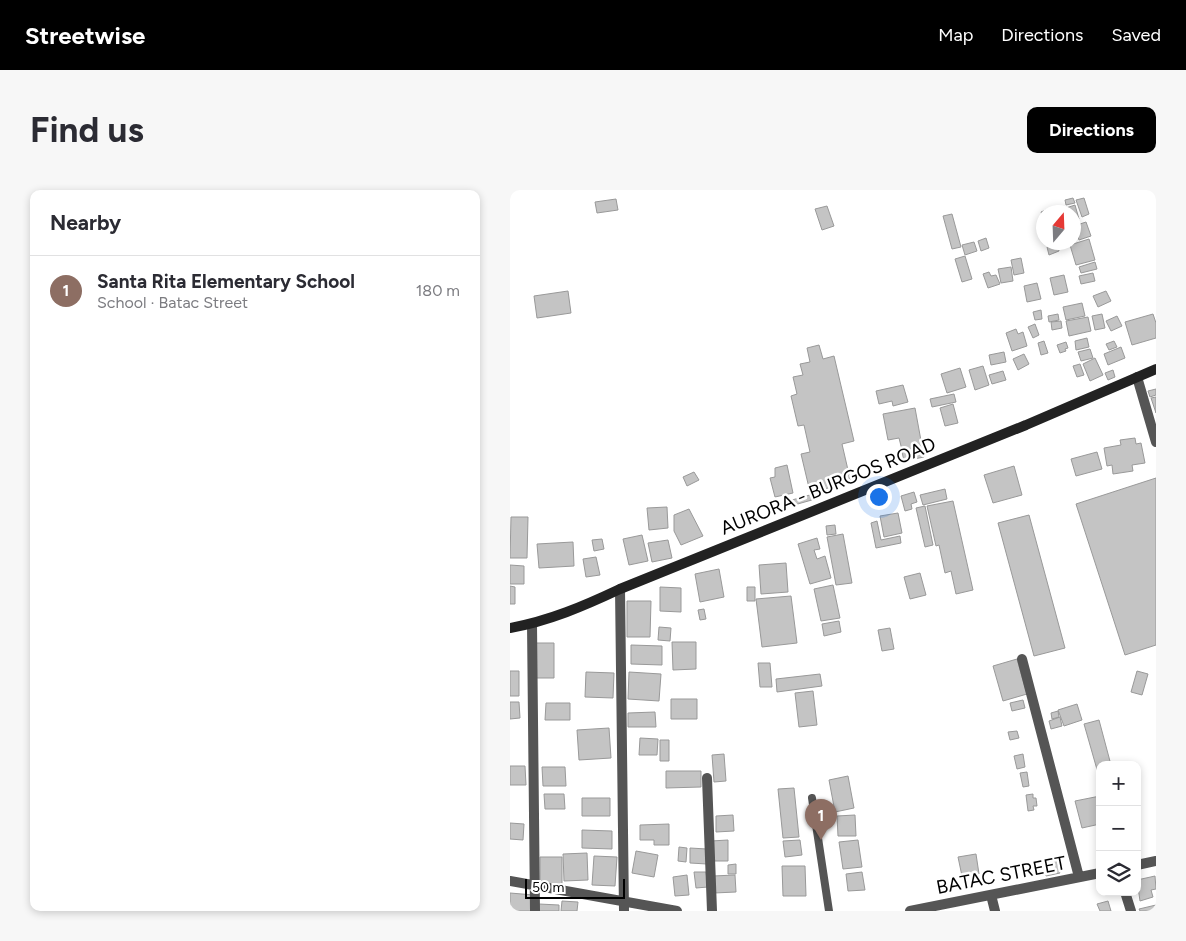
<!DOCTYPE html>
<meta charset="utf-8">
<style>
:root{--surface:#fff;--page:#f7f7f7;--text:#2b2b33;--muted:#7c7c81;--line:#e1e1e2;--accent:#000}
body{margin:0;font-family:Figtree,sans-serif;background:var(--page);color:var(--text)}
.controls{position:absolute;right:15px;bottom:15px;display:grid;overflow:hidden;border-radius:10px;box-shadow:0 2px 8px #0003}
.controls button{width:45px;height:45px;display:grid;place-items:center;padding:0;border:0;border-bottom:1px solid var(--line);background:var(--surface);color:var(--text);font:25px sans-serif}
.compass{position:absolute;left:526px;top:15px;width:45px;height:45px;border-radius:50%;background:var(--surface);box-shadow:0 2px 8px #0003;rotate:19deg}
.scale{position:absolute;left:15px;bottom:12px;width:100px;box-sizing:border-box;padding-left:5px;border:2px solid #000;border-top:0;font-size:14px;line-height:18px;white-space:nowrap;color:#000;-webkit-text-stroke:4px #fff;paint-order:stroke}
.you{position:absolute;left:368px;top:306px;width:18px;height:18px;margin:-12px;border:4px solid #fff;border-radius:50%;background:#1a73e8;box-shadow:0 0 0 8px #1a73e833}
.badge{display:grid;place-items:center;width:32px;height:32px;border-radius:50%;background:var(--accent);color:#fff;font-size:16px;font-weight:700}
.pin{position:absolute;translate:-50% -41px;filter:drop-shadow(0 1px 2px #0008)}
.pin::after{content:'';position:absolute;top:26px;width:18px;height:15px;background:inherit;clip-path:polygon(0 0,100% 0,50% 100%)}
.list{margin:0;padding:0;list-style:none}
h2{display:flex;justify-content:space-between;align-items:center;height:65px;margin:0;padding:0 20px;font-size:21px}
h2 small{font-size:16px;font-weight:400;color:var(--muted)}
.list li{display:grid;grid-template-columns:32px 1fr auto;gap:15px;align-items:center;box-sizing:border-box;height:70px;padding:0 20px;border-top:1px solid var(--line)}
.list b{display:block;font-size:19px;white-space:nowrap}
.list p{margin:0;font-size:16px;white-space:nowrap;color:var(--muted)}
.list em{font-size:16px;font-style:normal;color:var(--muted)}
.icon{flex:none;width:28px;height:28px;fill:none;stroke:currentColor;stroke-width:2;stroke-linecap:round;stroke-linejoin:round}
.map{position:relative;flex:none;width:646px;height:721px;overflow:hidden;border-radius:10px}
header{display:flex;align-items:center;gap:30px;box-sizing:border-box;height:70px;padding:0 25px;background:var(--accent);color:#fff}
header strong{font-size:24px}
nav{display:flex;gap:28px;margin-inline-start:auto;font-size:18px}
.intro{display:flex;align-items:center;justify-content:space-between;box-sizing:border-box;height:120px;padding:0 30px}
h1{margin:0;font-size:35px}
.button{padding:12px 22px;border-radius:10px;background:var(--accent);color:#fff;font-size:18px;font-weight:700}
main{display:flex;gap:30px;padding:0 30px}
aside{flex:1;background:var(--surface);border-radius:10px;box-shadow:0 2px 8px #0003}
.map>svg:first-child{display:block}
</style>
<header>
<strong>Streetwise</strong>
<nav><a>Map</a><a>Directions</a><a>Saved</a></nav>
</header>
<div class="intro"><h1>Find us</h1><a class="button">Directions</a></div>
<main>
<aside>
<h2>Nearby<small></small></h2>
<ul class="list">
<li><span class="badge" style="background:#8d6e63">1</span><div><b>Santa Rita Elementary School</b><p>School · Batac Street</p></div><em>180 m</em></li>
</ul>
</aside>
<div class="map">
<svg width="646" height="721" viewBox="0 0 646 721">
<rect width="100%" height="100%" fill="#fff"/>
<path fill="#c4c4c4" stroke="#999" d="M563 8 565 13 556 15 555 10Z
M574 8 579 24 572 27 566 10Z
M106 9 108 20 87 23 85 12Z
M565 15 569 29 564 30V22H557L556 18Z
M317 16 324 36 312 40 305 19Z
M543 17 545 22H534V29L531 22Z
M442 24 451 57 442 59 433 26Z
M576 32 581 46 569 50 564 36Z
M476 48 479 58 471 61 468 51Z
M579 49 585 70 566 75 560 55Z
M464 52 467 61 455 65 452 55Z
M547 53 549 61 539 65 537 57Z
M455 66 462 89 452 92 445 69Z
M511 68 514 83 504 85 501 70Z
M585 72 587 79 571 83 569 77Z
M501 77 503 91 491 93 488 79Z
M479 82 481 86 486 85 490 94 478 98 473 84Z
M583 83 585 91 571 94 569 86Z
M554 85 558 102 544 105 540 88Z
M527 93 531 109 517 112 514 96Z
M58 101 61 123 27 128 24 106Z
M596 101 601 111 588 117 583 106Z
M572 113 575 126 556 130 553 117Z
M531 120 532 129 525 130 523 122Z
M548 124 549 130 539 132 538 126Z
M592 124 595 138 585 140 582 126Z
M643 124 646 133V148L622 155 615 132Z
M607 126 612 136 601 141 596 131Z
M578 127 581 141 559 146 556 131Z
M551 131 552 138 542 140 541 132Z
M525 134 529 145 523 148 518 137Z
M506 139 508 144 513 142 517 156 502 161 496 143Z
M577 148 579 157 566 160 565 151Z
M534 151 538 163 531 165 528 153Z
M604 151 607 157 599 160 596 154Z
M556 152 558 158 555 159 556 161 550 163 547 155Z
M309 155 313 169 324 166 344 251 332 254 341 293 300 302 291 264 300 262 294 235 288 236 281 206 287 204 283 187 293 185 290 174 300 172 297 158Z
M611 157 615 168 598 175 594 164Z
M580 159 583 168 571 171 568 162Z
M494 162 496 172 481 175 479 165Z
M514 164 519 174 508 180 503 169Z
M585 168 593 185 580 191 573 174Z
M570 174 574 185 567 187 563 176Z
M473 176 479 195 465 200 459 180Z
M450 178 456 197 437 203 431 184Z
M603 180 605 187 598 190 595 183Z
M493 181 496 190 482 194 479 185Z
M393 195 398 212 383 216 382 211 369 214 366 201Z
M646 199V205L640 207 638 201Z
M444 204 446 212 422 217 420 209Z
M646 207V223L641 208Z
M443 214 448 233 435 236 430 218Z
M405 218 412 256 392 260 389 248 378 250 373 224Z
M625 248 626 254 631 253 635 273 622 275 623 281 603 284 602 275 597 276 594 258 611 255 610 250Z
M412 257 414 267 394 271 392 262Z
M587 262 592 279 566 286 561 269Z
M277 275 283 303 265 307 260 288 265 287V278Z
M504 276 512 305 483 313 474 285Z
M184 282 189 290 177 296 173 287Z
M646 288V455L615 465 566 314Z
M435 299 437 309 413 315 410 305Z
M404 302 407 312 401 314 402 319 395 321 391 306Z
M307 303 309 308 284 315 282 310Z
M443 311 463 400 446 404 441 381 435 383 429 355 426 356 417 316Z
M415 316 423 355 415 357 406 318Z
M157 317 158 338 139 340 137 318Z
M179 319 193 346 171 355 164 341V325Z
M388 323 392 343 374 347 370 326Z
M519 325 555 458 524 466 488 333Z
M1 327H18L17 368H0Z
M367 331 371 350 390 346 391 353 366 358 361 333Z
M325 335 326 344 317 345 316 336Z
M333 344 342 393 326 395 317 347Z
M132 345 138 371 119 375 113 349Z
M307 348 310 359 304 360 307 369 315 366 321 388 300 394 288 354Z
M92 349 94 359 84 361 82 350Z
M158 350 162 368 142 372 138 353Z
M63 352 64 376 29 378 27 354Z
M86 367 90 385 76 387 73 369Z
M276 373 278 402 251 404 249 375Z
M0 375 14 376V394H0Z
M209 379 214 407 190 412 185 384Z
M410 383 416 405 400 409 394 387Z
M323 395 330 428 311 431 304 399Z
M0 396 5 397V414H0Z
M150 397 171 398V422L150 421Z
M237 397H245V411H237Z
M281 406 287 453 252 457 246 409Z
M117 411H141L140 447H117Z
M194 419 196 429 190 430 188 420Z
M329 431 331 442 314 446 312 434Z
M149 437 161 438 160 451 148 450Z
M380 438 384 459 372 461 368 440Z
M162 452H186V479L163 480Z
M25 453H44V488H25Z
M121 455 152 456V475L121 474Z
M507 469 517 504 493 511 483 476Z
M248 473H260L262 497H250Z
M0 481H9V506H0Z
M627 481 638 484 632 505 621 502Z
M76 482 104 483 103 508 75 507Z
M119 482 151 484 149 511 118 509Z
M310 484 312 496 267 502 266 489Z
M303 501 307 535 289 537 285 503Z
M161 509H187V529H161Z
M513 510 515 518 502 521 500 513Z
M0 512H9L10 528 0 529Z
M36 513H60V530H35Z
M567 514 572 530 554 536 548 520Z
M548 521 549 527 542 529 541 523Z
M145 522 146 537H118V523Z
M550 527 552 536 541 539 539 531Z
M589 530 601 575H590V590L574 534Z
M99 538 101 568 69 570 67 540Z
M507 541 509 548 500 550 498 542Z
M130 548 148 549 147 565H129Z
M150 550H159V571H150Z
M214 564 216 591 204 592 202 565Z
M513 564 515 577 507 579 504 566Z
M0 576H15L16 595H0Z
M32 577H55L56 596H33Z
M156 581H191V597L156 598Z
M517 582 519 596 513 597 510 583Z
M338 586 344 618 325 622 319 590Z
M284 598 289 647 273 648 268 599Z
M34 604H54L55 619H35Z
M523 604V608H526L527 616H523L524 620 518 621 516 605Z
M590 606V634L572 638 565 611Z
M72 608H100V626H72Z
M223 625 224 641 206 642V626Z
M345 625 346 646H328L327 626Z
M0 633 14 634 13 650 0 649Z
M159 634V655H144V650H130V635Z
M72 640 102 641V659L72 658Z
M218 650V671H202L201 651Z
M290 650 292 665 275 667 273 651Z
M348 650 352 677 333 679 329 652Z
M169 657 177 658 176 672 168 671Z
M180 658 197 659V674L180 673Z
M126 661 148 665 144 687 122 683Z
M77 663 78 690 54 691 53 664Z
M466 664 469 684 452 686 448 667Z
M84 666 107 667 105 696 82 695Z
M30 667H52V695H30Z
M546 668 550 683 536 686 532 672Z
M226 674V684H218V675Z
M272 676H295L296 706H273Z
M184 682H196L198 697 186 698Z
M352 682 355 700 338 701 336 684Z
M177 685 179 705 165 706 163 687Z
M225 685 226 702 204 703 203 686Z
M645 686 646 699 641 700 643 707 630 711 627 690Z
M0 703 24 705 23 721H0Z
M52 711 68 712 67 721H51Z
M598 711 601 721H590L587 714Z
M29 714 49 715V721H29Z
M646 715V721H630L629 719Z"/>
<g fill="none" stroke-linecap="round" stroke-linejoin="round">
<path stroke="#555" stroke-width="8" d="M302 608 319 721"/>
<path stroke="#555" stroke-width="10" d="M627 187 646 252
M110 399 114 721
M22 434 25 721
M512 469 569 687
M197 588 202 721
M627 675 646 671
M0 691 167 721
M615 702 621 721
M481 705 485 721
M400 721 590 683"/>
<path stroke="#222" stroke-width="10" d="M0 438C39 431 74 416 110 399L516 235 646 179"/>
</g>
<g text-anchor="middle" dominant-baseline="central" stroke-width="5" stroke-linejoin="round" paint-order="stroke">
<g font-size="19" fill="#000" stroke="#fff">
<text transform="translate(318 296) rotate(-22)">AURORA - BURGOS ROAD</text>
<text transform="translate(491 685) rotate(-11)">BATAC STREET</text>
</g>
</g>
</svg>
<div class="controls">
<button>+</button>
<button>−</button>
<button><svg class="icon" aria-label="layers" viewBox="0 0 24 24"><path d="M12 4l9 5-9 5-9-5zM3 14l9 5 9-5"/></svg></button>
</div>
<svg class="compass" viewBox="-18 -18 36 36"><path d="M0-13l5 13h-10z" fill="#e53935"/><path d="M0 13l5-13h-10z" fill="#7c7c81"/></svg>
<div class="scale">50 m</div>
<div class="you"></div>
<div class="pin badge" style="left:311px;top:650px;background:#8d6e63">1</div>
</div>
</main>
